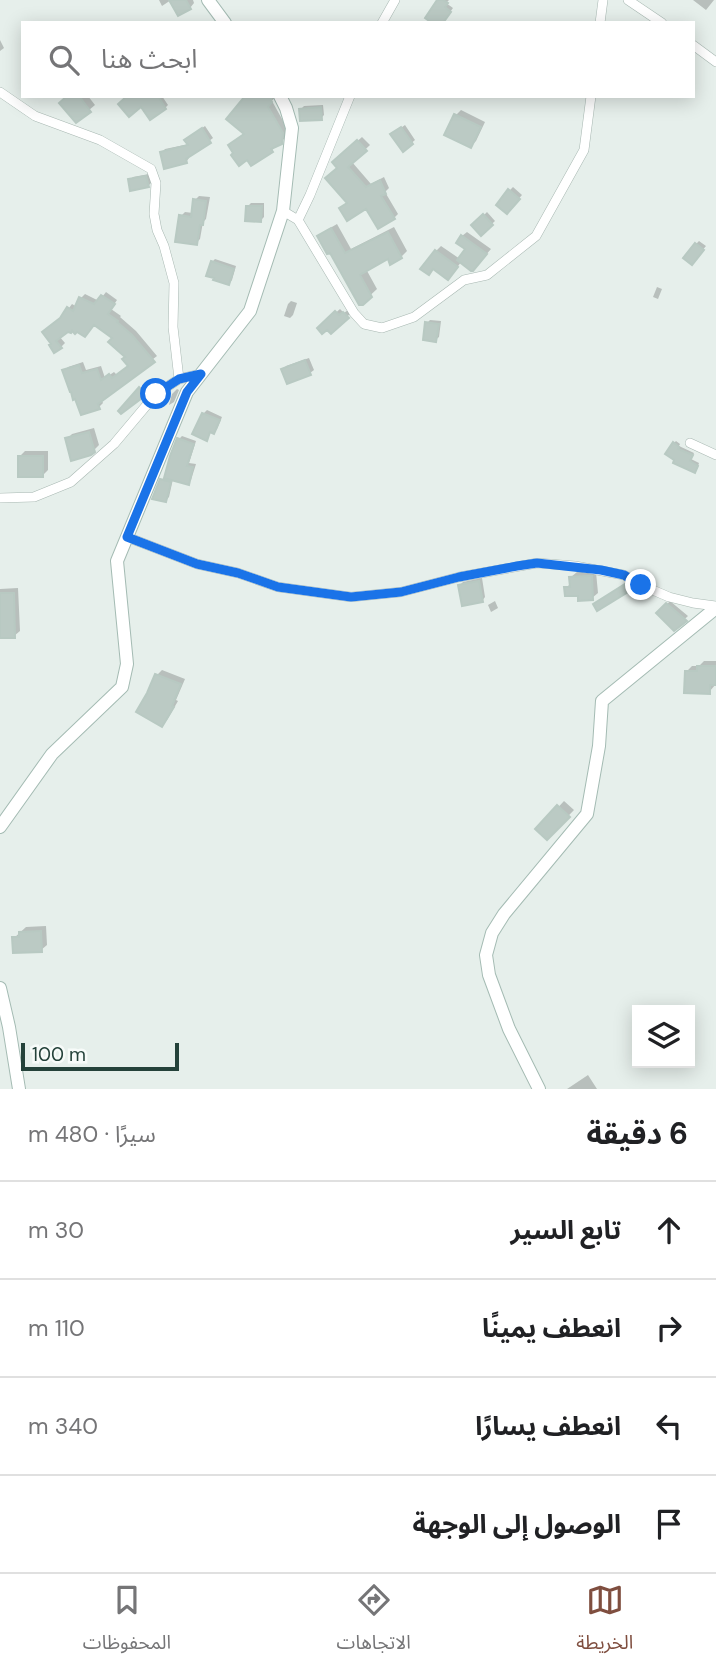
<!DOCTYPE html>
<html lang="ar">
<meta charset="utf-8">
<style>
:root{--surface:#fff;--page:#f2f2f2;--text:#202124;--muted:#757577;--line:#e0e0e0;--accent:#7f4e3f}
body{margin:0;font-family:"DM Sans","Noto Sans Arabic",sans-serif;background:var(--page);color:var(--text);direction:rtl}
.controls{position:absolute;right:21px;bottom:21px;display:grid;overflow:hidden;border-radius:0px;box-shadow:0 4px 18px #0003}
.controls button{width:63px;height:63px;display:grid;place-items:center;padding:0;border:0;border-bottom:2px solid var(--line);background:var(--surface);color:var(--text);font:35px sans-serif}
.scale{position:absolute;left:21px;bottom:18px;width:158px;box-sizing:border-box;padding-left:7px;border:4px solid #24423a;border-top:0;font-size:19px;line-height:24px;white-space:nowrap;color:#24423a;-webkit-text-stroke:5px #f7fbf9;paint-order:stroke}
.stop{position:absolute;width:21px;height:21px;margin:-16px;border:5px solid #1a73e8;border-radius:50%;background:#fff}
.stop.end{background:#1a73e8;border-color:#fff;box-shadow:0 2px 7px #0008}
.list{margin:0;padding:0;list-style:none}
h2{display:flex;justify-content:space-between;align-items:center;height:91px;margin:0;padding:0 28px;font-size:30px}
h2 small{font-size:23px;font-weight:400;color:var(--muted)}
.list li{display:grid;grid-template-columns:46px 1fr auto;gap:21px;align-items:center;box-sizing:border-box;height:98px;padding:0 28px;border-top:2px solid var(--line)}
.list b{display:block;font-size:26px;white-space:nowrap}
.list em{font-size:23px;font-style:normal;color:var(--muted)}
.icon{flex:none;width:38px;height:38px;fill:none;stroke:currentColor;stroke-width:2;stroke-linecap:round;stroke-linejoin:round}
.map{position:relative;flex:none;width:716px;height:1089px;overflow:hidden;direction:ltr}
.search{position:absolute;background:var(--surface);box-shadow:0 4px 18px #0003;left:21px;right:21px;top:21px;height:77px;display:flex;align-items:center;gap:18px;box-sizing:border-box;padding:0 24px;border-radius:0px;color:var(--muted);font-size:26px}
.sheet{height:483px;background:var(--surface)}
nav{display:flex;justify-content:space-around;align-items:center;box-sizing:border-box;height:98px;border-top:2px solid var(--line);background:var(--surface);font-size:19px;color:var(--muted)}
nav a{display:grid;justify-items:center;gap:4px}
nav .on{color:var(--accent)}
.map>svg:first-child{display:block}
</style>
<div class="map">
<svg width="716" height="1089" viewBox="0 0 716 1089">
<rect width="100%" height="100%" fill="#e6efeb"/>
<path fill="#0003" d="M159 0H193L194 3 190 8 171 0 162 6Z
M440 0H449L446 3 453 8 442 23Z
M693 0H714L706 10Z
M0 40 4 48 0 51Z
M68 96H88L95 105 76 121Z
M129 96H162L168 105 165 108 142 105Z
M243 96 275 97 272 101 287 128 286 137 272 150 246 133V98Z
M323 105 324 115 321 118 301 109 304 106Z
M461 110 485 122 476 141 471 146 456 115Z
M405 125 415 140 403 150 395 132Z
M205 126 213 138 189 156V158L186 162 162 153 165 149 189 144 190 137Z
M362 137 370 145 352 162 371 184 384 177 389 188 385 192 398 214 394 218 367 206 349 202 339 168 334 162Z
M149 174 151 183 148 186 130 180 133 177Z
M513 187 522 195 507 212 510 190Z
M199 196 210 197 206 219 203 222 200 239 196 243 181 216 185 212 193 213 195 200Z
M251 203H264V217L261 220 248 206Z
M487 212 495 221 481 234 474 225Z
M337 224 351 249 394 227 407 251 401 257H388L366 269 377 289 362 303 330 250 319 236 325 231Z
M467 232 491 249 478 264 461 262 453 273 436 251 441 246 460 259 467 249 462 236Z
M699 241 706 246 695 259 696 244Z
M215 259 236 266 232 280 229 284 216 277 212 262Z
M657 287 662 289 658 299 653 297Z
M106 292 117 300 111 309 121 316 120 317 136 331 157 356 101 399 103 403 99 407 64 371 68 367 83 362 86 370 101 366 105 378 114 372 117 375 130 365 127 356 115 337 94 323 72 329 59 336 65 343 61 347 52 345 63 316 72 304 77 307 81 298 85 294 99 301Z
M291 301 297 303 293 315 290 318 284 316 288 304Z
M340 309 344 313 348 310 351 313 331 332 327 327 319 328Z
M430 320 441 321 439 337 435 340 427 323Z
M309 358 314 370 310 373 288 382 283 370 286 366Z
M145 383 149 389 121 411 141 388Z
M177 389 179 390 174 402 169 405 172 394Z
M207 410 222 417 217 429 214 432 212 431 206 439 195 433 203 414Z
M94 428 99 445 90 454 67 439 72 434Z
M182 436 196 441 189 463 196 464 191 480 188 483 173 479 169 497 166 500 162 480 165 477 179 439Z
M676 441 680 444 679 446 694 453 691 459 699 463 697 469 675 462 674 443Z
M25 451H48V470L43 475 20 456Z
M577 572H596L598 593 592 598 566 588 572 582 571 577Z
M482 578 485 597 482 601 460 585 463 582Z
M18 588 20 631 14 636H0V589Z
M495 601 498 608 491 612 488 605Z
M670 601 688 616 674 629 659 613Z
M704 661H716V684L709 692 687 671 692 666H699Z
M162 670 185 679 176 700 178 701 167 720 161 725 157 675Z
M564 801 574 810 547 838 538 829Z
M46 926 47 945 41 950 14 938 26 927Z
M588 1075 597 1089H567Z"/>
<path fill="#bbcac4" stroke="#b8c9c2" stroke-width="2" d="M169 0H186L191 9 178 16Z
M437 0H443L448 3 445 7 451 12 443 23H432L425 18Z
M67 96H79L91 112 76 123 59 103Z
M127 96H158L166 109 150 120 141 107 129 117 118 104Z
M245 96H271V101L272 102 268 107 283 133 282 144 271 149 273 152 251 166 247 160 239 166 231 155 233 153 228 145 244 134 226 119Z
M321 107 322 120 300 121 299 109Z
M454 114 481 127 471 148 444 135Z
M401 127 413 144 403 152 390 134Z
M202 128 211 143 186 159 187 163 164 169 160 152 188 145 184 140Z
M357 140 367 151 348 167 366 187 380 180 386 194 381 196 395 219 378 229 366 209 347 221 339 208 347 203 325 178 337 168 332 162Z
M146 176 149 187 130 191 128 179Z
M508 189 520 199 507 214 496 205Z
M193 199 206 201 203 225H200L197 245 175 242 179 215 191 217Z
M246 206H262L261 222 245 221Z
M483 214 493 225 481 236 471 225Z
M331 228 345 253 388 232 402 258 390 265 388 259 360 275 372 297 363 305H359L330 253 327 254 317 236Z
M461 235 487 254 473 271H471L457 260 465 249 456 243Z
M695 243 704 250 692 265 683 258Z
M435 250 458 267 448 280 433 269 429 275 420 269Z
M211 261 234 269 229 285 213 280 214 278 206 276Z
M101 295 115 304 108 314 118 321 117 322 132 335 155 362 98 404 100 409 81 415 75 399 73 400 71 392H70L62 370 79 365 82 373 97 369 101 380 109 374 112 378 128 366 122 359 125 357 108 342 112 338 94 325 85 337 77 332 75 334 72 331 71 333 68 332 56 341 62 348 54 353 49 345 51 344 42 332 60 318 67 307 73 311 79 297 94 304Z
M335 311 339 315 343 312 349 318 331 334 327 330 322 334 317 328Z
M425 322 439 324 436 342 423 340Z
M305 360 311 375 287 384 281 369Z
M139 387 146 395 121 414 118 411Z
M202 413 220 420 214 434 210 432 207 441 192 434Z
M89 432 95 452 91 455 71 461 65 438Z
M177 438 194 444 187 466 193 467 189 485 164 478 170 456Z
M673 442 679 447 678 449 693 455 690 461 698 466 695 473 673 463 674 460 665 454Z
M18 456H43V477H18Z
M160 479 171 482 166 502 152 499Z
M588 576H592L593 600 578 601V596H565L564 587H570L569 577Z
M479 581 483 602 462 606 458 585Z
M625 584 633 589 597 611 593 604Z
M0 593H14L15 638H0Z
M666 603 687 621 674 631 656 613Z
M697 666H716V685H710V694L684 693 685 671H697Z
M155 674 181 684 172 706 174 707 162 727 136 712 147 693Z
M557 805 570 817 547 840 535 829Z
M41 931 42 952 13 953 12 937H19V932Z"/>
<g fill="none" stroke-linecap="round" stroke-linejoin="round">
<defs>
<path id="street" d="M628 0 662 23
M382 23 395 0
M600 23 603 0
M693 45 716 62
M0 92 35 116 100 140 151 169 156 183 154 214 157 230 164 246 174 283 173 327 179 379
M283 211 298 220 354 313 364 324 382 328 414 317 464 280 487 275 536 236 584 150 591 96
M298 220 310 195 350 96
M690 443 716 455
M0 498 34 497 71 482 114 444 156 394 179 379 201 374
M127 537 197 564 238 573 278 587 351 597 401 592 459 577 537 563 575 566 624 575 641 585 669 597 693 603 716 606"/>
<path id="secondary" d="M208 0 225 23
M0 827 52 754 122 687 127 664 117 561 187 392 250 311 283 211 292 128 286 108 280 96
M0 988 9 1027 19 1089
M539 1089 509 1029 489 975 486 955 492 933 504 914 587 814 599 746 602 701 716 608"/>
</defs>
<use href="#street" stroke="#a8b8b2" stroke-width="10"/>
<use href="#secondary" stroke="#a4bbb3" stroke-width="14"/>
<use href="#street" stroke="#fff" stroke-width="9"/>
<use href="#secondary" stroke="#fff" stroke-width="12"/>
</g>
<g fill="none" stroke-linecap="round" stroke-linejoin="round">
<path stroke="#1a73e8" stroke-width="9" d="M156 394 179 379 201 374 187 392 127 537 197 564 238 573 278 587 351 597 401 592 459 577 517 566 537 563 601 570 624 575 641 585"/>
</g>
</svg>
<div class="controls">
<button><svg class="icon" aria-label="layers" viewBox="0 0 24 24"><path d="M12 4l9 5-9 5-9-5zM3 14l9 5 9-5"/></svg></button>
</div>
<div class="scale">100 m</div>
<div class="stop" style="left:156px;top:394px"></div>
<div class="stop end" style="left:641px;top:585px"></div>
<div class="search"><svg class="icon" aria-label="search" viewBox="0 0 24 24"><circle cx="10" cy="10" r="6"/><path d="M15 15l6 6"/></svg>ابحث هنا</div>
</div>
<section class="sheet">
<h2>6 دقيقة<small>سيرًا · 480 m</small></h2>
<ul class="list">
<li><svg class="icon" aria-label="ahead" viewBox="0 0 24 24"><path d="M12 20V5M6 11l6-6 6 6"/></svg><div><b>تابع السير</b></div><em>30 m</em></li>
<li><svg class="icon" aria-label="right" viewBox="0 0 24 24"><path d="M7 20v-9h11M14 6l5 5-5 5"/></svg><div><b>انعطف يمينًا</b></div><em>110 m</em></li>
<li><svg class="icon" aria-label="left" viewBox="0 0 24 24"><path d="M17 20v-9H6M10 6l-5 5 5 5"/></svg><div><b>انعطف يسارًا</b></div><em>340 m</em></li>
<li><svg class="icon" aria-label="arrive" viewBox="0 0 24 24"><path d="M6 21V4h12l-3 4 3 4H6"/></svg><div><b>الوصول إلى الوجهة</b></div></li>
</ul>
</section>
<nav>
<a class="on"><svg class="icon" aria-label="map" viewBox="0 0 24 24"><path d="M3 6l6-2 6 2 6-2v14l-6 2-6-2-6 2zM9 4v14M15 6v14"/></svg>الخريطة</a>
<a><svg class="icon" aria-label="directions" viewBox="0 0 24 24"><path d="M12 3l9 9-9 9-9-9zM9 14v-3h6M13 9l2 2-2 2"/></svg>الاتجاهات</a>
<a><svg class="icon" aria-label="saved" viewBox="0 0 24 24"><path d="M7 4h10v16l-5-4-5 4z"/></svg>المحفوظات</a>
</nav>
